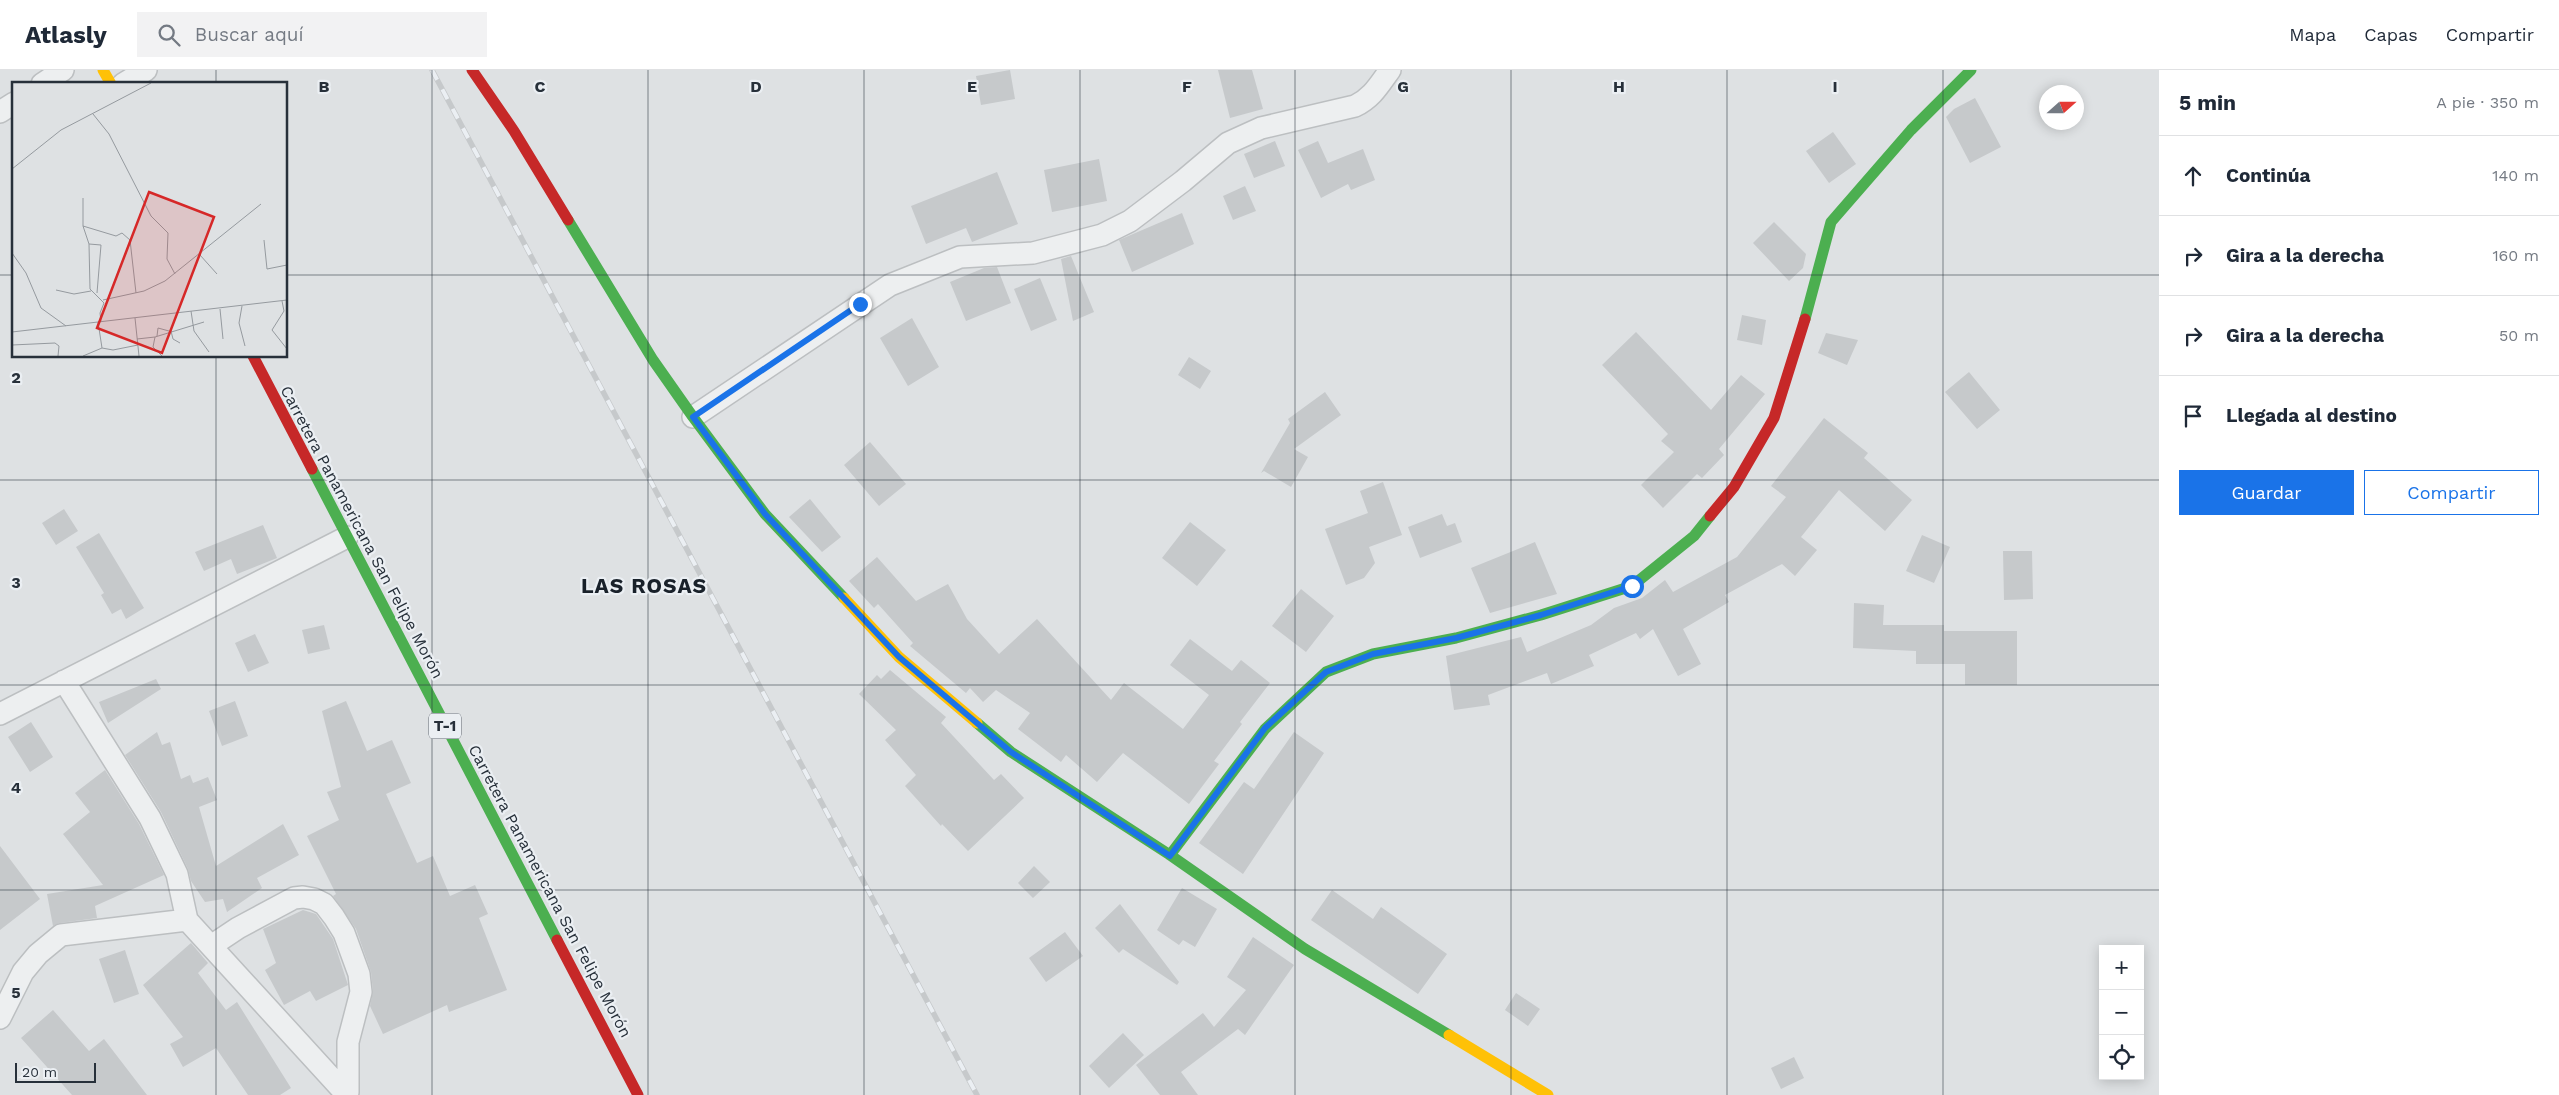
<!DOCTYPE html>
<html lang="es">
<meta charset="utf-8">
<style>
:root{--surface:#fff;--page:#f2f2f3;--text:#1f2937;--muted:#747a83;--line:#e0e1e3;--accent:#1a73e8}
body{margin:0;font-family:"Work Sans",sans-serif;background:var(--page);color:var(--text)}
.controls{position:absolute;right:15px;bottom:15px;display:grid;overflow:hidden;border-radius:0px;box-shadow:0 2px 12px #0003}
.controls button{width:45px;height:45px;display:grid;place-items:center;padding:0;border:0;border-bottom:1px solid var(--line);background:var(--surface);color:var(--text);font:25px sans-serif}
.compass{position:absolute;left:2039px;top:15px;width:45px;height:45px;border-radius:50%;background:var(--surface);box-shadow:0 2px 12px #0003;rotate:69deg}
.scale{position:absolute;left:15px;bottom:12px;width:81px;box-sizing:border-box;padding-left:5px;border:2px solid #27303a;border-top:0;font-size:14px;line-height:18px;white-space:nowrap;color:#27303a;-webkit-text-stroke:4px #ebeff3;paint-order:stroke}
.stop{position:absolute;width:15px;height:15px;margin:-11px;border:4px solid #1a73e8;border-radius:50%;background:#fff}
.stop.end{background:#1a73e8;border-color:#fff;box-shadow:0 1px 5px #0008}
.list{margin:0;padding:0;list-style:none}
h2{display:flex;justify-content:space-between;align-items:center;height:65px;margin:0;padding:0 20px;font-size:21px}
h2 small{font-size:16px;font-weight:400;color:var(--muted)}
.list li{display:grid;grid-template-columns:32px 1fr auto;gap:15px;align-items:center;box-sizing:border-box;height:80px;padding:0 20px;border-top:1px solid var(--line)}
.list b{display:block;font-size:19px;white-space:nowrap}
.list em{font-size:16px;font-style:normal;color:var(--muted)}
.actions{display:flex;gap:10px;padding:15px 20px}
.actions a{flex:1;padding:11px 0;border:1px solid var(--accent);border-radius:0px;text-align:center;font-size:18px;color:var(--accent)}
.actions .main{background:var(--accent);color:#fff}
.icon{flex:none;width:28px;height:28px;fill:none;stroke:currentColor;stroke-width:2;stroke-linecap:round;stroke-linejoin:round}
.map{position:relative;flex:none;width:2159px;height:1025px;overflow:hidden}
header{display:flex;align-items:center;gap:30px;box-sizing:border-box;height:70px;padding:0 25px;background:var(--surface);border-bottom:1px solid var(--line)}
header strong{font-size:24px}
nav{display:flex;gap:28px;margin-inline-start:auto;font-size:18px}
.search{width:350px;height:45px;background:var(--page);display:flex;align-items:center;gap:12px;box-sizing:border-box;padding:0 18px;border-radius:0px;color:var(--muted);font-size:19px}
main{display:flex}
aside{flex:1;background:var(--surface)}
.map>svg:first-child{display:block}
</style>
<header>
<strong>Atlasly</strong>
<div class="search"><svg class="icon" aria-label="search" viewBox="0 0 24 24"><circle cx="10" cy="10" r="6"/><path d="M15 15l6 6"/></svg>Buscar aquí</div>
<nav><a>Mapa</a><a>Capas</a><a>Compartir</a></nav>
</header>
<main>
<div class="map">
<svg width="2159" height="1025" viewBox="0 0 2159 1025">
<rect width="100%" height="100%" fill="#dee1e3"/>
<path fill="#c6c9cb" d="M1010 0 1015 29 981 35 976 6Z
M1218 0H1252L1263 39 1230 48Z
M1975 28 2001 77 1970 93 1946 47 1954 39Z
M1833 62 1856 94 1829 113 1806 81Z
M1275 71 1285 96 1254 108 1244 84Z
M1318 71 1328 93 1363 79 1375 110 1351 120 1348 114 1321 128 1298 80Z
M1099 89 1107 131 1052 142 1044 100Z
M997 102 1018 154 972 172 966 158 926 174 911 136Z
M1245 116 1256 141 1233 150 1223 126Z
M1182 143 1194 174 1132 202 1119 170Z
M1774 152 1806 184 1803 198 1789 211 1753 173Z
M1071 186 1094 242 1073 251 1061 189Z
M997 197 1011 233 966 251 950 212 984 198Z
M1040 208 1057 250 1031 261 1014 219Z
M1742 245 1766 250 1762 275 1737 270Z
M912 248 939 297 908 316 880 268Z
M1636 262 1711 340 1741 305 1765 324 1719 379 1724 385 1702 408 1697 404 1663 438 1641 415 1674 382 1661 371 1668 364 1602 295Z
M1826 263 1858 270 1847 295 1818 283Z
M1189 287 1211 301 1200 319 1178 305Z
M1969 302 2000 340 1977 359 1945 322Z
M1325 322 1341 345 1294 379 1308 387 1291 417 1264 401 1261 403 1290 353 1288 349Z
M1824 348 1868 383 1864 388 1912 430 1885 461 1839 420 1801 467 1817 480 1795 506 1782 494 1725 525 1729 532 1683 559 1701 594 1678 606 1653 559 1640 569 1636 563 1589 585 1594 596 1551 614 1547 603 1488 625 1490 635 1454 640 1446 586 1521 567 1527 582 1591 555 1614 538 1642 528 1665 510 1673 522 1737 487 1786 427 1771 416Z
M870 372 906 414 879 436 844 395Z
M1383 412 1402 465 1369 477 1375 493 1364 508 1346 515 1325 459 1368 443 1360 421Z
M810 429 841 467 822 482 789 447Z
M64 439 78 461 56 475 42 453Z
M1442 444 1447 456 1455 453 1462 472 1420 488 1408 457Z
M1190 452 1226 480 1197 516 1162 488Z
M263 455 277 488 237 504 231 489 204 501 195 482Z
M99 463 144 538 126 549 121 539 112 544 101 525 104 523 76 477Z
M1922 465 1950 477 1934 513 1906 501Z
M1535 472 1557 524 1490 543 1471 498Z
M2003 481H2032L2033 529 2004 530Z
M877 487 916 531 948 514 967 549 999 584 1037 549 1111 630 1124 613 1183 659 1209 625 1170 595 1190 569 1232 601 1241 590 1270 613 1240 652 1242 654 1214 691 1219 694 1189 734 1123 683 1097 712 1066 685 1061 692 1018 659 1030 643 996 620 983 632 970 618 966 623 910 576 913 573 878 534 874 538 849 511Z
M1301 519 1334 546 1306 582 1272 556Z
M1854 533 1884 535 1883 555H1944V561H2017V615H1965V594H1916V581L1853 578Z
M324 555 330 579 308 584 302 560Z
M255 564 269 593 248 602 235 573Z
M890 600 946 647 941 653 994 710 1001 704 1024 728 968 781 942 754 941 756 905 716 916 705 885 670 896 660 859 624 877 605 881 609Z
M156 609 161 619 108 653 99 632Z
M235 631 248 666 222 676 209 641Z
M346 631 367 681 392 670 411 713 386 724 417 793 433 786 450 826 475 815 488 844 479 848 507 920 449 942 447 935 383 964 370 936 373 921 371 902 356 859 333 826 336 824 307 766 339 750 327 722 341 717 322 641Z
M31 652 53 687 30 702 8 667Z
M157 662 162 675 170 672 181 709 190 705 193 713 208 707 217 730 199 737 216 796 283 754 299 785 257 808 262 818 227 842 223 829 205 832 191 811 188 799 161 742 125 685Z
M1294 662 1324 683 1243 804 1199 773 1244 712 1254 719Z
M105 700 139 754 164 805 95 836 97 848 60 853 53 856 47 824 103 815 63 764 90 742 75 723Z
M0 776 40 829 0 860Z
M1034 796 1050 812 1033 828 1018 813Z
M1182 818 1217 839 1195 877 1183 870 1179 875 1157 860Z
M1332 820 1373 849 1381 837 1447 884 1418 924 1311 850Z
M1120 834 1179 912 1177 915 1123 879 1119 883 1095 858Z
M303 840 316 844 333 869 348 915 316 931 310 921 284 935 265 900 276 893 263 859Z
M1065 862 1083 886 1046 912 1029 888Z
M1253 867 1294 895 1245 965 1238 959 1181 1002 1198 1025H1160L1136 995 1203 943 1214 957 1246 920 1227 907Z
M191 873 208 893 198 903 226 940 237 932 291 1018 280 1025H248L216 978 183 997 170 974 183 967 143 915Z
M125 880 139 924 114 933 99 889Z
M1516 923 1540 939 1528 956 1505 940Z
M53 940 89 981 104 969 147 1025H72L21 968Z
M1123 963 1144 985 1109 1018 1089 996Z
M1794 987 1804 1008 1781 1019 1771 998Z"/>
<g fill="none" stroke-linecap="round" stroke-linejoin="round">
<defs>
<path id="street" d="M42 14 63 0
M123 14 146 0
M0 42 14 33
M693 347 890 215 960 187 1033 183 1102 165 1130 151 1183 111 1228 73 1261 58 1355 36C1372 28 1379 15 1390 0
M64 611 150 748 177 804 187 850 347 1025
M0 644 347 467
M211 876 238 858 294 828 303 827 314 829 324 834 334 847 344 863 359 904 361 922 348 972V1022H344
M0 948 23 902 38 884 61 865 187 850"/>
</defs>
<use href="#street" stroke="#bcbfc1" stroke-width="24"/>
<use href="#street" stroke="#edeff0" stroke-width="21"/>
<path stroke="#4caf50" stroke-width="11" d="M568 150 653 290 693 347 765 444 844 528
M1805 249 1831 152 1911 60 1971 0
M312 399 557 870
M977 653 1011 682 1170 785 1305 879 1449 965
M1170 785 1265 659 1326 602 1373 584 1456 568 1541 545 1632 516 1694 466 1710 446"/>
<path stroke="#ffc107" stroke-width="11" d="M103 0 111 14
M844 528 899 587 977 653
M1449 965 1548 1025"/>
<path stroke="#c62828" stroke-width="11" d="M472 0 514 61 568 150
M253 286 312 399
M1710 446 1734 417 1774 348 1805 249
M557 870 638 1025"/>
<defs>
<path id="rail" d="M432 0 977 1025"/>
</defs>
<use href="#rail" stroke="#c6c9cb" stroke-width="5.5"/>
<use href="#rail" stroke="#ebeff3" stroke-width="4" stroke-dasharray="11" stroke-linecap="butt"/>
</g>
<g fill="none" stroke-linecap="round" stroke-linejoin="round">
<path stroke="#1a73e8" stroke-width="6" d="M860 234 693 347 765 444 899 587 1011 682 1170 786 1265 658 1326 602 1373 584 1456 568 1541 545 1632 516"/>
</g>
<path fill="none" stroke="#27303a" stroke-width="1" stroke-opacity="0.55" d="M216 0V14M432 0V1025M648 0V1025M864 0V1025M1080 0V1025M1295 0V1025M1511 0V1025M1727 0V1025M1943 0V1025M0 205H14M286 205H2159M216 286V1025M0 410H2159M0 615H2159M0 820H2159"/>
<g text-anchor="middle" dominant-baseline="central" stroke-width="4.5" stroke-linejoin="round" paint-order="stroke">
<rect fill="#ebeff3" stroke="#626972" stroke-width="1" x="429" y="643.5" width="32" height="25" rx="4"/>
<g font-size="15" font-weight="bold" fill="#27303a">
<text x="445" y="656">T-1</text>
</g>
<g font-size="16" fill="#27303a" stroke="#ebeff3">
<text transform="translate(362 462) rotate(62)">Carretera Panamericana San Felipe Morón</text>
<text transform="translate(550 821) rotate(62)">Carretera Panamericana San Felipe Morón</text>
</g>
<g font-size="21" font-weight="bold" letter-spacing="1" fill="#19212a" stroke="#ebeff3">
<text x="644" y="515">LAS ROSAS</text>
</g>
</g>
<g transform="translate(12 12)">
<rect width="275" height="275" fill="#dee1e3"/>
<path fill="none" stroke="#959a9f" stroke-width="1" d="M81 32 97 52 139 134 156 151 155 177 163 192M0 87 49 48 139 1M71 116V144L77 162 78 207 92 221 88 231 89 240M71 144 104 154 110 151 118 158 124 211M252 158 255 187 275 183M77 162 89 163 85 211M0 171 14 191 29 226 54 244M188 173 205 192M44 208 62 212 79 209M91 218 132 209 153 199 249 122M270 219 272 229 260 248 275 267M230 224 227 241 233 264M208 227 211 257M179 229 182 249 197 270M123 236 127 274M159 249 161 257 168 261M0 250 275 218M145 254 146 246 157 249M143 255 141 265 150 274M125 257 143 255 192 240M0 263 43 261 47 264 46 274M90 266 101 268 126 263M71 274 90 266 86 240"/>
<path fill="#d62828" fill-opacity="0.15" stroke="#d62828" stroke-width="2.5" d="M137 110 202 135 150 271 85 246Z"/>
<rect width="275" height="275" fill="none" stroke="#27303a" stroke-width="2.5"/>
</g>
<g font-size="16" text-anchor="middle" font-weight="bold" fill="#27303a" stroke="#ebeff3" stroke-width="4.5" stroke-linejoin="round" paint-order="stroke">
<text x="324" y="22">B</text>
<text x="540" y="22">C</text>
<text x="756" y="22">D</text>
<text x="972" y="22">E</text>
<text x="1187" y="22">F</text>
<text x="1403" y="22">G</text>
<text x="1619" y="22">H</text>
<text x="1835" y="22">I</text>
<text x="16" y="313">2</text>
<text x="16" y="518">3</text>
<text x="16" y="723">4</text>
<text x="16" y="928">5</text>
</g>
</svg>
<div class="controls">
<button>+</button>
<button>−</button>
<button><svg class="icon" aria-label="locate" viewBox="0 0 24 24"><circle cx="12" cy="12" r="6"/><path d="M12 2v4M12 18v4M2 12h4M18 12h4"/></svg></button>
</div>
<svg class="compass" viewBox="-18 -18 36 36"><path d="M0-13l5 13h-10z" fill="#e53935"/><path d="M0 13l5-13h-10z" fill="#747a83"/></svg>
<div class="scale">20 m</div>
<div class="stop" style="left:1632px;top:516px"></div>
<div class="stop end" style="left:860px;top:234px"></div>
</div>
<aside>
<h2>5 min<small>A pie · 350 m</small></h2>
<ul class="list">
<li><svg class="icon" aria-label="ahead" viewBox="0 0 24 24"><path d="M12 20V5M6 11l6-6 6 6"/></svg><div><b>Continúa</b></div><em>140 m</em></li>
<li><svg class="icon" aria-label="right" viewBox="0 0 24 24"><path d="M7 20v-9h11M14 6l5 5-5 5"/></svg><div><b>Gira a la derecha</b></div><em>160 m</em></li>
<li><svg class="icon" aria-label="right" viewBox="0 0 24 24"><path d="M7 20v-9h11M14 6l5 5-5 5"/></svg><div><b>Gira a la derecha</b></div><em>50 m</em></li>
<li><svg class="icon" aria-label="arrive" viewBox="0 0 24 24"><path d="M6 21V4h12l-3 4 3 4H6"/></svg><div><b>Llegada al destino</b></div></li>
</ul>
<div class="actions"><a class="main">Guardar</a><a>Compartir</a></div>
</aside>
</main>
